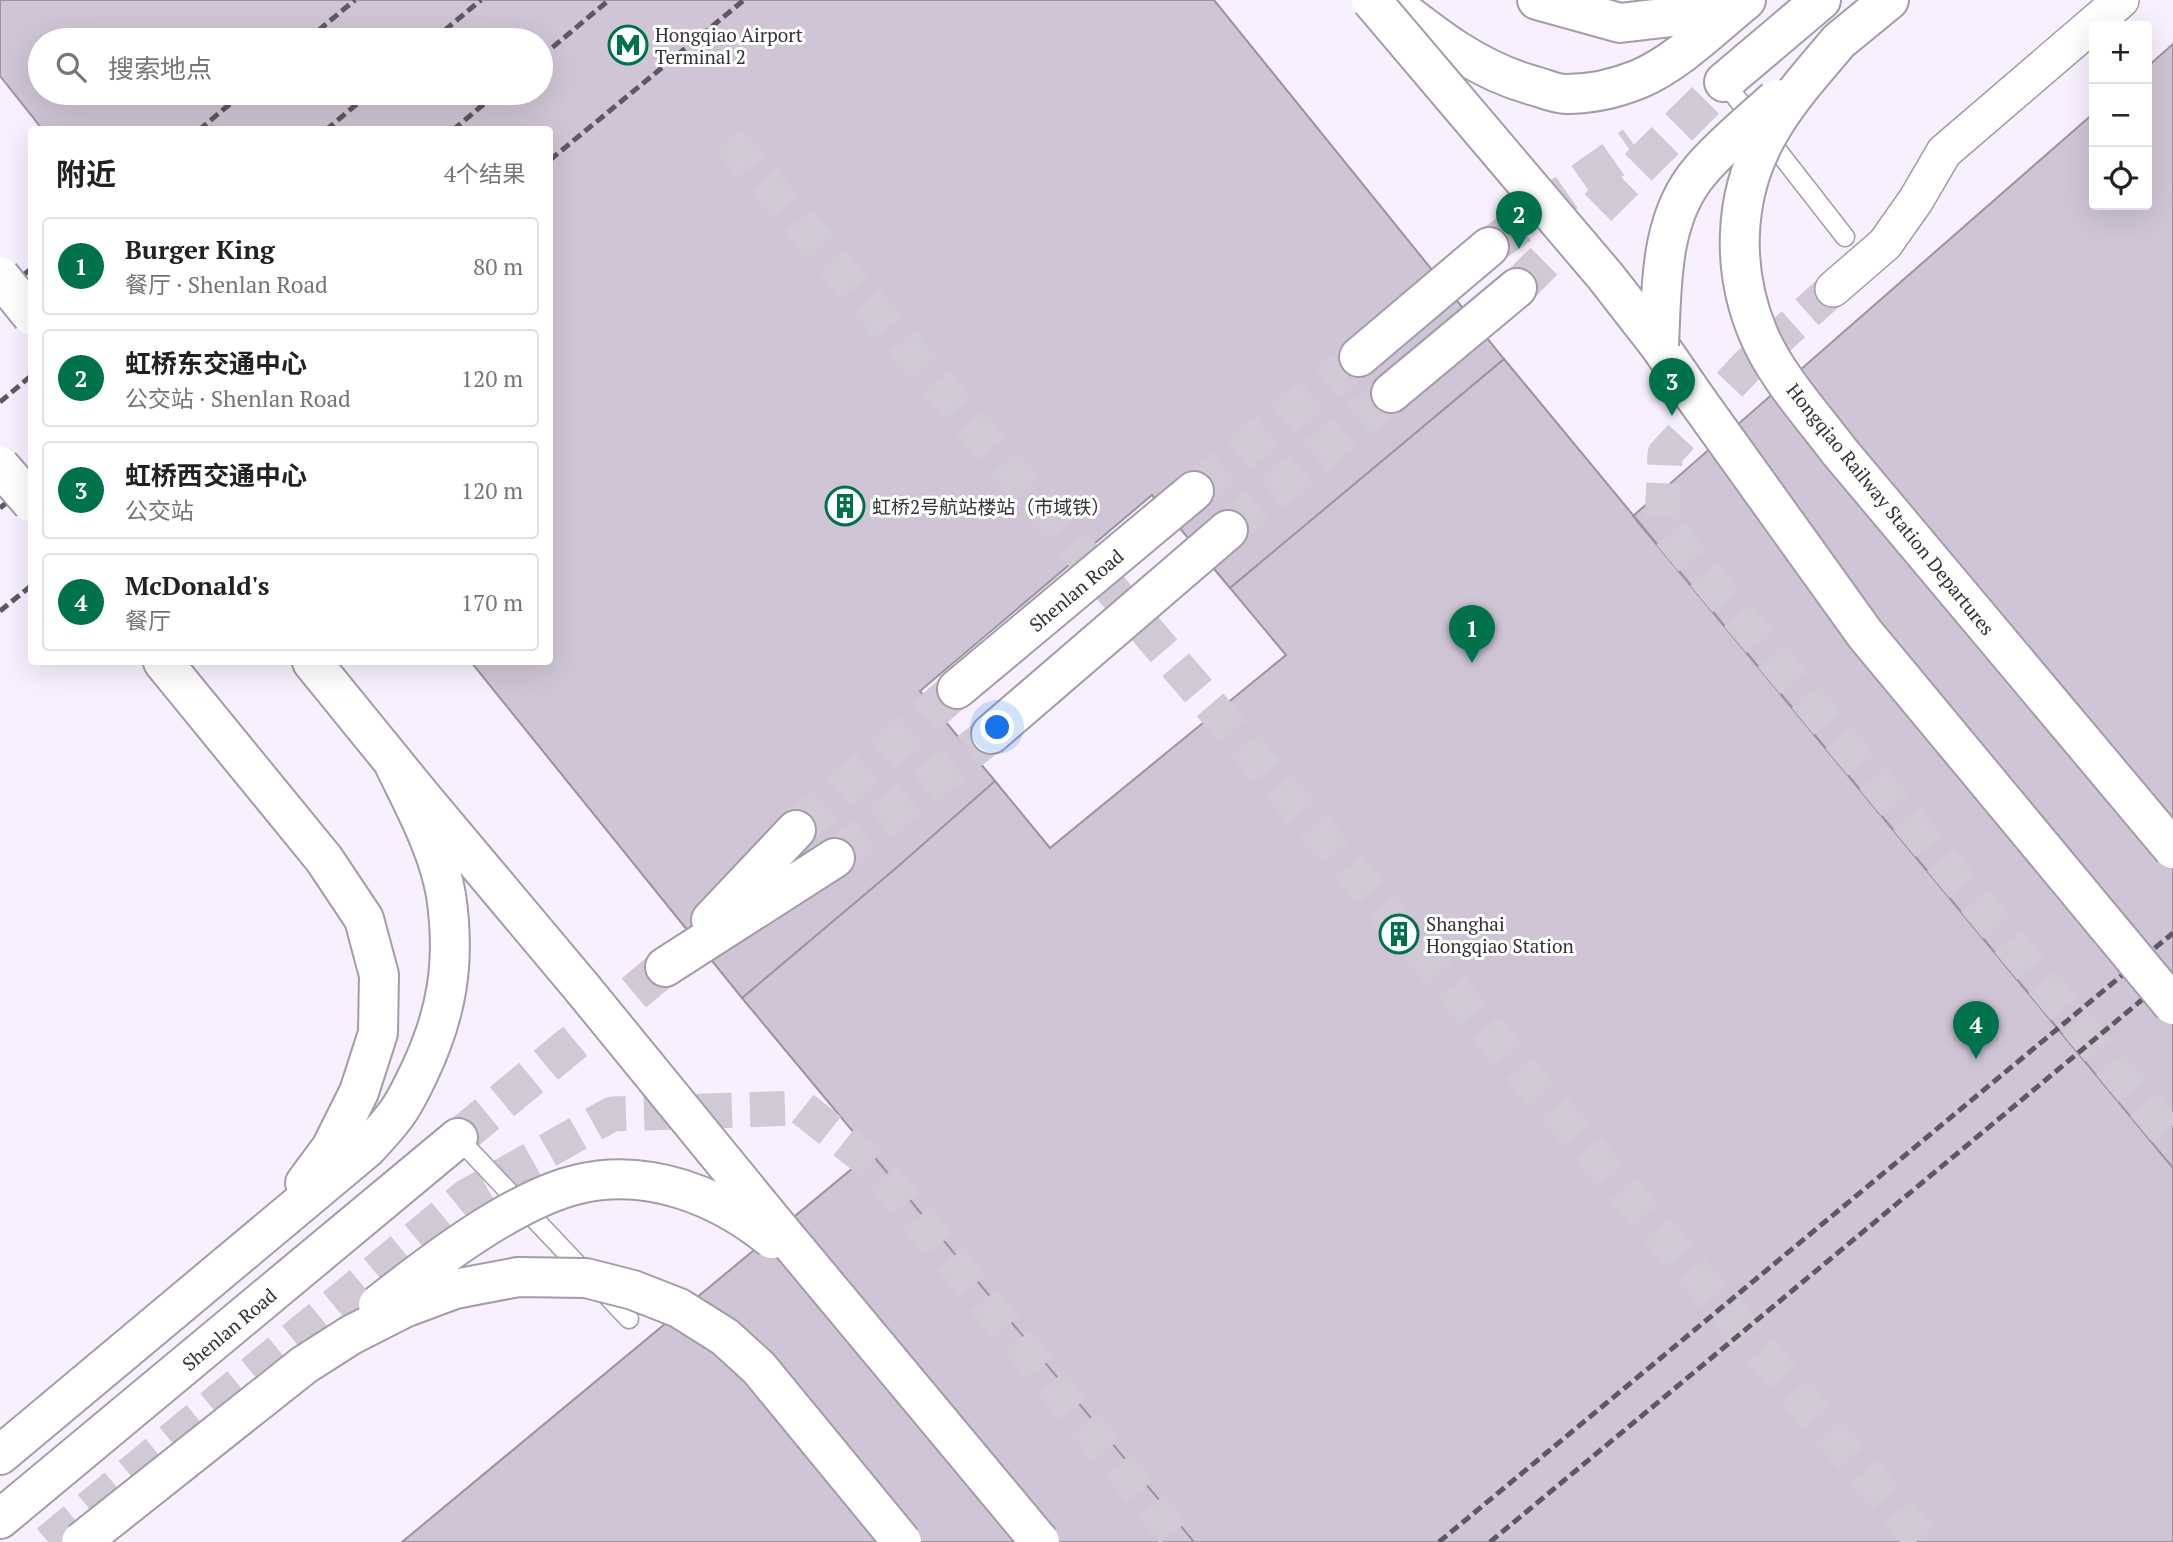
<!DOCTYPE html>
<html lang="zh">
<meta charset="utf-8">
<style>
:root{--surface:#fff;--page:#f2f2f2;--text:#222;--muted:#767676;--line:#e0e0e0;--accent:#00724b}
body{margin:0;font-family:"PT Serif","Noto Sans SC",serif;background:var(--page);color:var(--text)}
.controls{position:absolute;right:21px;top:21px;display:grid;overflow:hidden;border-radius:7px;box-shadow:0 7px 28px #0002}
.controls button{width:63px;height:63px;display:grid;place-items:center;padding:0;border:0;border-bottom:2px solid var(--line);background:var(--surface);color:var(--text);font:35px sans-serif}
.you{position:absolute;left:998px;top:728px;width:24px;height:24px;margin:-18px;border:5px solid #fff;border-radius:50%;background:#1a73e8;box-shadow:0 0 0 10px #1a73e833}
.badge{display:grid;place-items:center;width:46px;height:46px;border-radius:50%;background:var(--accent);color:#fff;font-size:23px;font-weight:700}
.pin{position:absolute;translate:-50% -58px;filter:drop-shadow(0 2px 4px #0008)}
.pin::after{content:'';position:absolute;top:37px;width:24px;height:21px;background:inherit;clip-path:polygon(0 0,100% 0,50% 100%)}
.list{margin:0;padding:0;list-style:none}
h2{display:flex;justify-content:space-between;align-items:center;height:91px;margin:0;padding:0 28px;font-size:30px}
h2 small{font-size:23px;font-weight:400;color:var(--muted)}
.list li{display:grid;grid-template-columns:46px 1fr auto;gap:21px;align-items:center;box-sizing:border-box;height:98px;margin:0 14px 14px;padding:0 14px;border:2px solid var(--line);border-radius:7px}
.list b{display:block;font-size:26px;white-space:nowrap}
.list p{margin:0;font-size:23px;white-space:nowrap;color:var(--muted)}
.list em{font-size:23px;font-style:normal;color:var(--muted)}
.icon{flex:none;width:38px;height:38px;fill:none;stroke:currentColor;stroke-width:2;stroke-linecap:round;stroke-linejoin:round}
.map{position:relative;flex:none;width:2173px;height:1542px;overflow:hidden}
.search{position:absolute;background:var(--surface);box-shadow:0 7px 28px #0002;left:28px;top:28px;width:525px;height:77px;display:flex;align-items:center;gap:18px;box-sizing:border-box;padding:0 24px;border-radius:38px;color:var(--muted);font-size:26px}
.panel{position:absolute;background:var(--surface);box-shadow:0 7px 28px #0002;left:28px;top:126px;width:525px;height:539px;border-radius:7px}
.map>svg:first-child{display:block}
</style>
<div class="map">
<svg width="2173" height="1542" viewBox="0 0 2173 1542">
<rect width="100%" height="100%" fill="#f8f0fe"/>
<path fill="#cfc5d6" stroke="#9b92a2" stroke-width="2" fill-rule="evenodd" d="M0 0H1214L1504 359 1230 588 1152 495 920 691 995 781 895 869 742 998 471 662H550V130H43L0 76ZM40 40H541V93H40Z
M2173 44V1168L1633 516 2094 113V205H2147V67Z
M1504 359 2173 1168V1542H1194L742 998 895 869 995 781 1050 848 1286 655 1230 588Z
M871 1153 1194 1542H402Z"/>
<g fill="none" stroke-linecap="round" stroke-linejoin="round">
<path stroke="#d1cad6" stroke-width="35" stroke-dasharray="35 18" stroke-linecap="butt" d="M729 140 1923 1542
M1833 289 1749 364 1665 454 1662 524 2173 1140
M48 1542 467 1196 612 1114 802 1108 874 1165 1181 1542"/>
<path stroke="#d1cad6" stroke-width="38" stroke-dasharray="38 19" stroke-linecap="butt" d="M1489 247 1634 145
M1517 288 1724 82
M1194 491 1359 357
M1228 530 1391 393
M796 830 957 689
M835 858 991 734
M458 1138 665 967"/>
<defs>
<path id="lane" d="M1724 82 1845 237
M458 1138 629 1319"/>
<path id="street" d="M1833 289 1885 244 1916 200 1944 152 2121 0"/>
<path id="secondary" d="M1724 82 1821 0
M1359 357 1489 247
M1391 393 1517 288
M957 689 1194 491
M991 734 1228 530
M711 920 796 830
M665 967 835 858
M0 1519 458 1138"/>
<path id="highway" d="M1389 0C1434 36 1478 71 1535 86 1545 89 1556 94 1566 94 1590 94 1617 88 1639 79 1677 63 1714 26 1746 0
M1537 0 1620 23 1672 17 1727 0
M1839 41 1889 0
M1659 345 1697 400
M163 662 324 859 364 919 379 975 378 1033 359 1092 331 1148 305 1183
M312 662 421 796 583 989
M0 1455 366 1149C376 1138 386 1128 394 1117 404 1105 411 1089 418 1075 447 1015 456 962 446 895 438 848 413 804 393 762"/>
</defs>
<use href="#lane" stroke="#a49bab" stroke-width="21"/>
<use href="#street" stroke="#a49bab" stroke-width="38"/>
<use href="#secondary" stroke="#a49bab" stroke-width="42"/>
<use href="#highway" stroke="#a49bab" stroke-width="42"/>
<use href="#lane" stroke="#fff" stroke-width="18"/>
<use href="#street" stroke="#fff" stroke-width="35"/>
<use href="#secondary" stroke="#fff" stroke-width="38"/>
<use href="#highway" stroke="#fff" stroke-width="38"/>
<path stroke="#5d5861" stroke-width="5" stroke-dasharray="10 5" stroke-linecap="butt" d="M307 40 355 0
M433 40 481 0
M541 57 609 0
M199 130 243 93
M326 130 370 93
M453 130 497 93
M550 160 744 0
M0 294 32 268
M0 402 32 375
M0 508 32 482
M0 611 32 585
M1439 1542 2173 933
M1490 1542 2173 974"/>
<defs>
<path id="highway-bridge" d="M1371 0 1606 277 1659 345
M1839 41C1813 72 1785 102 1766 138 1733 198 1732 271 1758 333 1775 375 1812 415 1839 451L2173 849
M0 276 32 316
M1659 345C1662 286 1659 218 1701 170 1723 144 1751 122 1776 99
M1697 400 1865 634 2173 1005
M0 466 32 503
M583 989 770 1218 1040 1542
M378 1305C430 1264 514 1199 579 1184 648 1168 718 1195 772 1239
M81 1542 304 1365 351 1335 404 1308 455 1289 518 1277 586 1278 633 1290 679 1308 725 1337 759 1368 902 1542"/>
</defs>
<use href="#highway-bridge" stroke="#a49bab" stroke-width="42" stroke-linecap="butt"/>
<use href="#highway-bridge" stroke="#fff" stroke-width="38"/>
</g>
<defs>
<symbol id="metro-ring" viewBox="-11 -11 22 22"><circle r="9.5" fill="#fff" stroke="#00724b" stroke-width="1.5"/><path d="M-5.5 5V-5H-3L0 0L3-5H5.5V5H3V-.5L0 4L-3-.5V5Z" fill="#00724b"/></symbol>
<symbol id="building-ring" viewBox="-11 -11 22 22"><circle r="9.5" fill="#fff" stroke="#00724b" stroke-width="1.5"/><path d="M-4-6H4V6H1V3H-1V6H-4ZM-2.5-4.3h1.7v1.8h-1.7ZM.8-4.3h1.7v1.8H.8ZM-2.5-1h1.7V.8h-1.7ZM.8-1h1.7V.8H.8Z" fill="#00724b"/></symbol>
</defs>
<g fill-rule="evenodd">
<use href="#metro-ring" x="606" y="23" width="44" height="44"/>
<use href="#building-ring" x="823" y="484" width="44" height="44"/>
<use href="#building-ring" x="1377" y="912" width="44" height="44"/>
</g>
<g text-anchor="middle" dominant-baseline="central" stroke-width="6" stroke-linejoin="round" paint-order="stroke">
<g font-size="19" fill="#343037" stroke="#fff" text-anchor="start">
<text x="655" y="34">Hongqiao Airport<tspan x="655" dy="22">Terminal 2</tspan></text>
<text x="872" y="506">虹桥2号航站楼站（市域铁）</text>
<text x="1426" y="923">Shanghai<tspan x="1426" dy="22">Hongqiao Station</tspan></text>
</g>
<g font-size="19" fill="#343037" stroke="#fff">
<text transform="translate(1891 509) rotate(51)">Hongqiao Railway Station Departures</text>
<text transform="translate(1076 590) rotate(-40)">Shenlan Road</text>
<text transform="translate(229 1329) rotate(-40)">Shenlan Road</text>
</g>
</g>
</svg>
<div class="controls">
<button>+</button>
<button>−</button>
<button><svg class="icon" aria-label="locate" viewBox="0 0 24 24"><circle cx="12" cy="12" r="6"/><path d="M12 2v4M12 18v4M2 12h4M18 12h4"/></svg></button>
</div>
<div class="you"></div>
<div class="pin badge" style="left:1472px;top:663px">1</div>
<div class="pin badge" style="left:1519px;top:249px">2</div>
<div class="pin badge" style="left:1672px;top:416px">3</div>
<div class="pin badge" style="left:1976px;top:1059px">4</div>
<div class="search"><svg class="icon" aria-label="search" viewBox="0 0 24 24"><circle cx="10" cy="10" r="6"/><path d="M15 15l6 6"/></svg>搜索地点</div>
<section class="panel">
<h2>附近<small>4个结果</small></h2>
<ul class="list">
<li><span class="badge">1</span><div><b>Burger King</b><p>餐厅 · Shenlan Road</p></div><em>80 m</em></li>
<li><span class="badge">2</span><div><b>虹桥东交通中心</b><p>公交站 · Shenlan Road</p></div><em>120 m</em></li>
<li><span class="badge">3</span><div><b>虹桥西交通中心</b><p>公交站</p></div><em>120 m</em></li>
<li><span class="badge">4</span><div><b>McDonald's</b><p>餐厅</p></div><em>170 m</em></li>
</ul>
</section>
</div>
